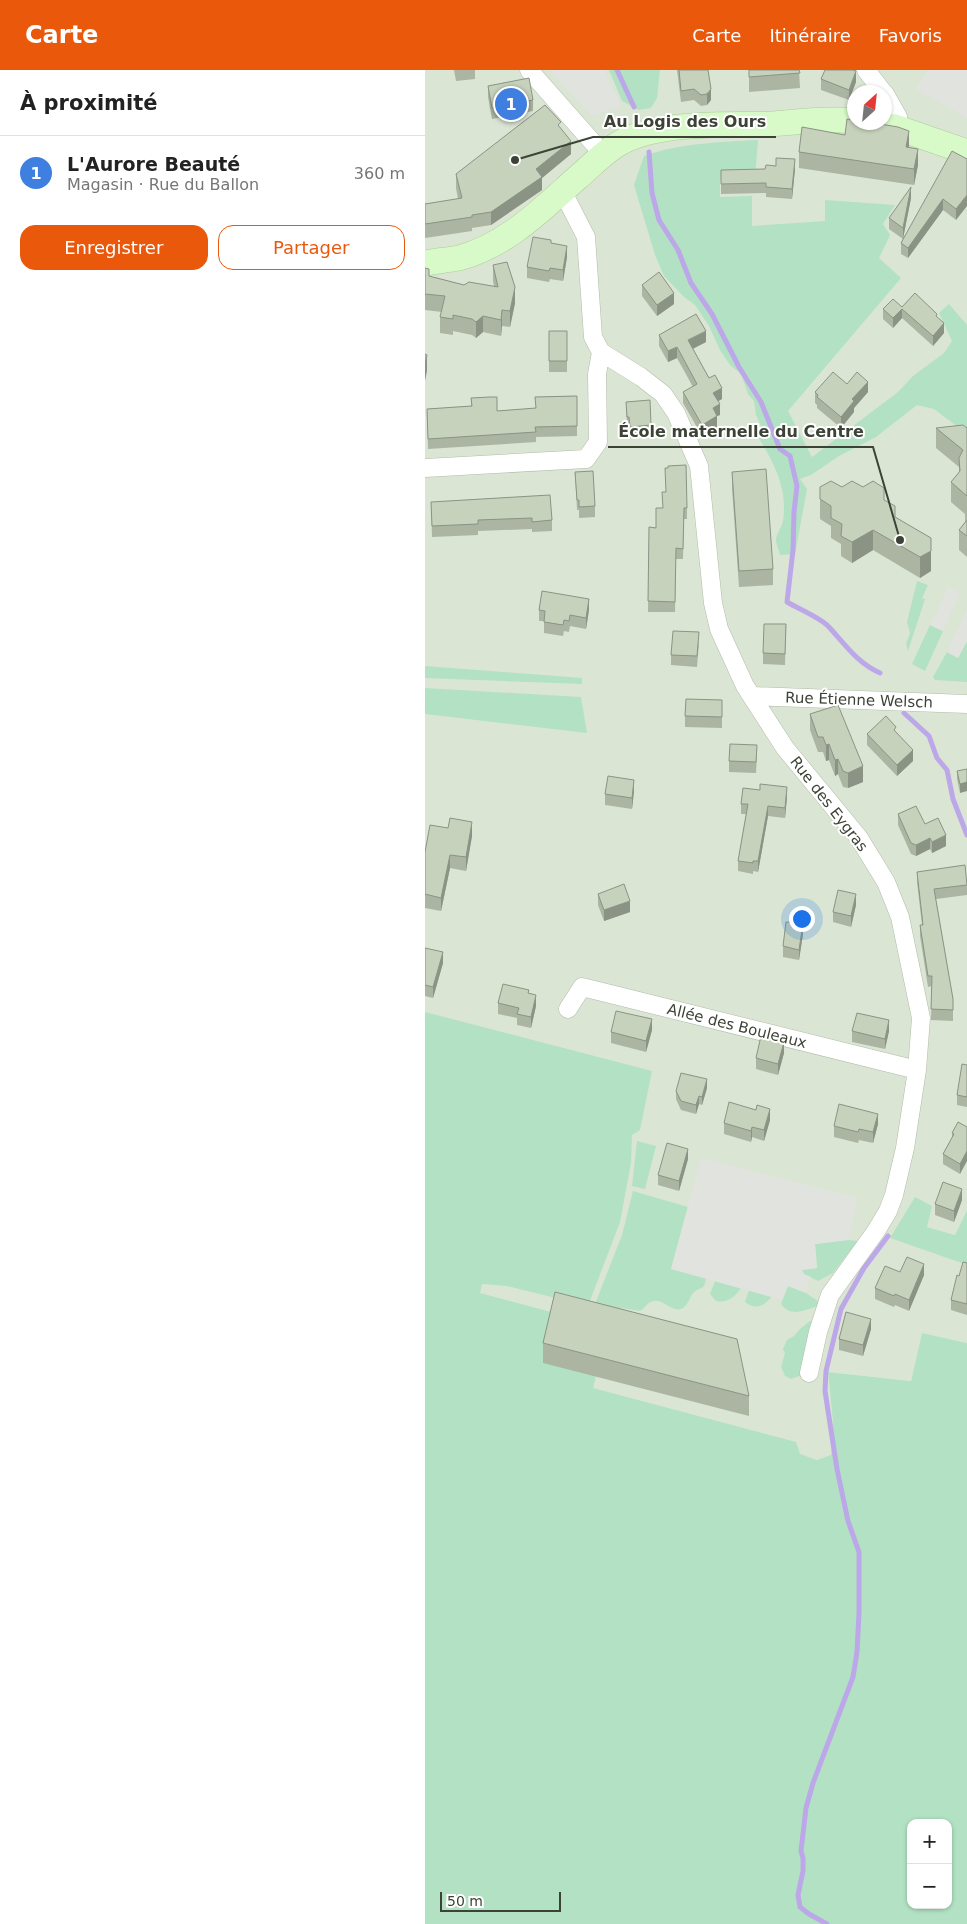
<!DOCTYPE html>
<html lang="fr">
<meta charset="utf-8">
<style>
:root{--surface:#fff;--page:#f6f6f6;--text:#222;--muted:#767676;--line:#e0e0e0;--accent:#ea580c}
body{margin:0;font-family:"DejaVu Sans",sans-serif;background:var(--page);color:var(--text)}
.controls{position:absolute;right:15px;bottom:15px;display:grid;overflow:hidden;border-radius:10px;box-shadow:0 1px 4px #0004}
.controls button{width:45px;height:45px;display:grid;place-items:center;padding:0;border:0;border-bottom:1px solid var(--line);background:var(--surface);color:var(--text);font:25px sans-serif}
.compass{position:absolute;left:422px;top:15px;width:45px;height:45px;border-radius:50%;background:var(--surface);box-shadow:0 1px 4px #0004;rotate:27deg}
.scale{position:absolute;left:15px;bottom:12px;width:121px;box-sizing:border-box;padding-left:5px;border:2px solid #3c4336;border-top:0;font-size:14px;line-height:18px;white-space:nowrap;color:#3c4336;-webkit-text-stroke:4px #fff;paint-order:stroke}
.you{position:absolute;left:376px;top:848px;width:18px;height:18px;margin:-12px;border:4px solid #fff;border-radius:50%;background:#1a73e8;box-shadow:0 0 0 8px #1a73e833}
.badge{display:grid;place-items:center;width:32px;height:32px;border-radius:50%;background:var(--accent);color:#fff;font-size:16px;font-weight:700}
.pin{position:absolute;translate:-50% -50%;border:2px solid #fff;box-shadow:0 1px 5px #0006}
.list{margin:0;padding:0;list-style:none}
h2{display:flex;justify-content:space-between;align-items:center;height:65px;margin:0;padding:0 20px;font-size:21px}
h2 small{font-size:16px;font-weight:400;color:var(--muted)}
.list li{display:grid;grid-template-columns:32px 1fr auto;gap:15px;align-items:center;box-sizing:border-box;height:75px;padding:0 20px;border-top:1px solid var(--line)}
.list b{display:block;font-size:19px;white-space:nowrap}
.list p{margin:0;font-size:16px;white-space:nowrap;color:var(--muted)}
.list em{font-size:16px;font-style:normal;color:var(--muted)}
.actions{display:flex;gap:10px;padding:15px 20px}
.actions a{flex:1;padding:11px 0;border:1px solid var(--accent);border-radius:15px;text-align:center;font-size:18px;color:var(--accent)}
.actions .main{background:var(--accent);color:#fff}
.map{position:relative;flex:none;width:542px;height:1854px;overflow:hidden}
header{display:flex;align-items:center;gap:30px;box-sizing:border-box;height:70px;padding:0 25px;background:var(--accent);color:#fff}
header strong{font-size:24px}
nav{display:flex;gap:28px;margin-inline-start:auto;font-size:18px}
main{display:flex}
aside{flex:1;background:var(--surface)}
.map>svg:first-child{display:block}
</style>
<header>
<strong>Carte</strong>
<nav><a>Carte</a><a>Itinéraire</a><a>Favoris</a></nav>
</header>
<main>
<aside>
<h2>À proximité<small></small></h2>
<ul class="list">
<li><span class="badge" style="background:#3f7fe0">1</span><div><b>L'Aurore Beauté</b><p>Magasin · Rue du Ballon</p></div><em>360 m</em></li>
</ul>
<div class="actions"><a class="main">Enregistrer</a><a>Partager</a></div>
</aside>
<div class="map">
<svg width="542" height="1854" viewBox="0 0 542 1854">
<rect width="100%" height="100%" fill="#eaf1e6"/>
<path fill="#dbe5d4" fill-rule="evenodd" d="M0 0H542V1140L530 1165 502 1157 466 1168 542 1195V1273L497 1263 486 1311 403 1302 408 1353 406 1386 392 1390 0 1286ZM430 22H460V52H430Z"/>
<path fill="#b2e2c3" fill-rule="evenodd" d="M184 0H235L232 28 226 38 214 40 197 31Z
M333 70 330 108 295 110V127L327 126V156L400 151V130L470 135 458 154 465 165 454 188 476 208 363 341 387 387 473 322 488 306 519 283 527 271 514 243 524 234 542 255V364L509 339 492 335 451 367 414 386 386 405 375 409 382 419 370 484 355 485C354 480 351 475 351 470 351 464 357 457 358 451 363 419 349 393 333 367L336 356 331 345 329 331 323 324 316 304 305 295 295 280 284 256 270 235 259 227 239 206 230 185 209 115 219 86C255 73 295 72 333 70Z
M492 511 503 515 497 528 500 529 483 581 481 574 485 563 482 552Z
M505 555 518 561 500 601 487 594Z
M542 571V612L510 610 508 607 522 582 533 588Z
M0 596 157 608V614L0 608Z
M0 618 156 627 162 663 0 644Z
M0 942 227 1001 215 1060 207 1065 206 1093 195 1152 163 1236 82 1216 57 1214 55 1223 130 1243 171 1306 168 1318 371 1372 375 1384 392 1390 406 1385 408 1353 403 1302 486 1311 497 1263 542 1273V1854H0ZM486 1753H523V1835H486Z
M212 1071 231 1076 220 1119 207 1116Z
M208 1121 263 1137 246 1199 281 1208C279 1221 277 1216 269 1222 264 1227 264 1234 258 1238 246 1245 237 1224 224 1233 221 1235 219 1239 215 1241L196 1238 189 1243 170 1234 197 1165Z
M490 1127 507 1136 502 1157 530 1165 542 1140V1195L465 1168Z
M423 1170 434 1171 425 1181 408 1203 393 1211 379 1204 376 1200 392 1198 390 1174Z
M290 1211 316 1218C310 1227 302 1233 291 1231L285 1224Z
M363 1216 381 1223 394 1232 393 1236C379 1240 366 1248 356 1234Z
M324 1220 347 1226C339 1237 330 1240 320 1232Z
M385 1251H392L377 1305 366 1309 360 1306 356 1297 360 1283 358 1279 362 1270 369 1266 375 1259Z"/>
<path fill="#e0e3de" d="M124 0H180L196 36 167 46Z
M503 0H542V48L491 19Z
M523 517 535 523 518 561 505 555Z
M542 540V571L533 588 522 582Z
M276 1088 433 1128 423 1170 390 1174 392 1198 377 1200 379 1204 386 1207 381 1223 363 1216 357 1230 246 1199Z"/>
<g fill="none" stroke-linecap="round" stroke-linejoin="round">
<path stroke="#bca7e9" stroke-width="5" d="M192 0 209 37
M224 82 227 123 234 150 253 180 266 213 287 244 314 297 336 332 355 379 365 386 372 416 369 442 368 480 362 532C374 539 394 547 403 556 420 574 432 593 455 603
M479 643 504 666 512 688 522 700 528 729 542 765
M402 1854 384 1844 375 1837 373 1825 378 1801V1788L376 1781 381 1738 388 1713 428 1607 432 1582 434 1543V1482L423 1451 412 1399 400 1321 401 1301 416 1239 439 1198 463 1166"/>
<defs>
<path id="street" d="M104 0 178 84
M441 0 458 22
M460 24 473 47 470 57
M176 282 216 307 238 324 251 343 274 396 288 533 294 559 320 616 360 678 434 768 461 812 475 847 496 948 492 1000 480 1078 469 1125 463 1141 451 1161 405 1225 393 1262 384 1303
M0 398 161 389 173 372 172 304 176 282 168 267 161 167 142 130 136 123
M327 626 542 634
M143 939 157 917 492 1000"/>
<path id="secondary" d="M451 55 470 57 542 82
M0 193C11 191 23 190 34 188 82 175 116 140 152 108 165 97 176 85 190 76 229 50 300 56 346 54 373 52 403 48 430 51"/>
</defs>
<use href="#street" stroke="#b2bca9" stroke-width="19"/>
<use href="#secondary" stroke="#accd99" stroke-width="26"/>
<use href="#street" stroke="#fff" stroke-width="18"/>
<use href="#secondary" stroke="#d8f9c8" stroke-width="25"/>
</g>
<path fill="#abb5a2" d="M29 0H50V9L31 11Z
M252 0H283L286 30 282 35 276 36 269 30 256 32Z
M324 0H374L375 18 324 22Z
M396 9 431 12 424 30 396 20Z
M63 16 108 30V41L67 49 63 27Z
M136 59 146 84 117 108V120L66 155 47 158V161L0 168V134L33 129 31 118V104Z
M484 77 493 95 489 115 374 98V82Z
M542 89 531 150 518 140 483 188 476 184V173L478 169 464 159V148L486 128 478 168Z
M370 99 367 129 341 127V123L296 124V100Z
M126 173 142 187 138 211 125 209 124 212 102 208V197Z
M68 195 90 233 85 257 77 256 76 266 58 262 51 268 47 265 28 261V265L15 263V247L17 242 0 240V198L4 206 39 215 69 216 68 211Z
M217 215 249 234 232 246 217 226Z
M477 237 512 247 519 263 508 276 477 248 468 258 458 249V239Z
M124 261H142V302H124Z
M234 265 281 272 268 279 284 308 297 329 293 331 295 345 292 346V357L277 366 258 333V322L268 317 252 288 243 292 234 276Z
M422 314 443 322 429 338V342L416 358 392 338V335L390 333V322Z
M152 326V366L111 367V372L3 379 2 339 46 336V328L72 341 111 338 110 327Z
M201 332 226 355V366L205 368 204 358H202Z
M511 358H542V487L534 480V460L540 452V444L526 432V412L534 403V397L511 378Z
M150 402 170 436V447L154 448V440H152Z
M307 402 348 499V515L314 517 307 418Z
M417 417 459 430 470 447 506 501 495 508 448 480 427 493 416 486V474L406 468V456L395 449V429Z
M6 432 127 450V461L107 462V459L53 461V465L7 467Z
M231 438H262V449H259L258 489H251L250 542H223L224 457 231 458Z
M114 540H164L161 559 145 556 144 562 139 561 138 566 119 563V551H114Z
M361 554 360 595 338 594V583Z
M274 573 272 597 246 595V585Z
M297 641V658L260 657V646Z
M385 644 438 712 423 718 418 717 413 704 410 706 404 690 401 691 398 682H393L385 660Z
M471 662 488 691 472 706 442 675V664Z
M332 686 331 703 304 702V691Z
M542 699 535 723 532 709V701Z
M209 721 207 739 180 735V724Z
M362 727 360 748 343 746 333 802 328 801V804L313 801V791L321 744H316V734Z
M473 744 500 754 521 776 507 783 505 779 491 786 486 784 473 755Z
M47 766 41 801 25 798 16 841 0 838V782Z
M492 802 542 810V825L511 829 528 929V951L506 950 507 916 503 917 495 866V855H497L492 812Z
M173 824 205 842 179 851 173 835Z
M431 835 426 857 408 852V842Z
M378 864 374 890 358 887V876Z
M0 878 18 893 8 928 0 926Z
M104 923 111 936 106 958 92 955V948L73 944V933Z
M227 960 221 982 186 973V962Z
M427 961H464L460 979 427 972Z
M359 983 353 1005 331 999V988Z
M542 995V1037L532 1035V1025Z
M282 1018 277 1035 274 1034 271 1044 256 1040 251 1029V1021Z
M345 1050 339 1071 327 1067 326 1072 299 1064V1053Z
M453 1054 448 1073 434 1070 433 1073 409 1067V1056Z
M542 1057 535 1104 518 1094V1084L527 1068V1063Z
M263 1089 254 1121 233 1115V1105Z
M537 1130 529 1152 510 1145V1134Z
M542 1193V1245L526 1240V1230L534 1206Z
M475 1202 499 1205 484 1241 470 1235 469 1237 450 1229V1218Z
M446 1259 438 1286 414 1280V1269Z
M118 1273 324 1326V1346L118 1293Z"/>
<path fill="#8b9384" d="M431 1V12L424 30V20Z
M286 19V30L282 35V24Z
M484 61V77H481Z
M146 71V84L117 108V120L66 155V142L111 99Z
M493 79V95L489 115V99Z
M370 89V99L367 129V119Z
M486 117V128L478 169V158Z
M542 125V136L531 150V139Z
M518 129V140L483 188V178Z
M142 176V187L138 211V200Z
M90 217V233L85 257V241Z
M249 223V234L232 246V235Z
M477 239V248L468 258V248Z
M77 240V256L76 266V250Z
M58 246V262L51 268V252Z
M519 253V263L508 276V266Z
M281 261V272L263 281V270Z
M252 277V288L243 292V281Z
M2 285V301L0 311V295Z
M443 312V322L429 338V342L416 358V347L427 329Z
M297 318V329L288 334V323Z
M295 334V345L292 346V357L277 366V355L288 338Z
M448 460V480L427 493V472Z
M506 468V501L495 508V487Z
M164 529V540L161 559V548Z
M404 674V690L401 691V675Z
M488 680V691L472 706V695Z
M413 689V704L410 706V690Z
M438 696V712L423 718V703Z
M209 710V721L207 739V728Z
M542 712V721L535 723V714Z
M362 717V727L360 748V738Z
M343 736V746L333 802V791Z
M47 752V766L41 801V787Z
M521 765V776L507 783V772Z
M505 768V779L491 786V775Z
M25 785V798L16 841V828Z
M431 824V835L426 857V846Z
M205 831V842L179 851V840Z
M378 853V864L374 890V880Z
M18 882V893L8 928V917Z
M111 925V936L106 958V947Z
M227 949V960L221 982V971Z
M464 950V961L460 979V969Z
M359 972V983L353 1005V994Z
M282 1009V1018L277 1035V1027Z
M274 1026V1034L271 1044V1035Z
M345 1039V1050L339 1071V1060Z
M453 1044V1054L448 1073V1062Z
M327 1057V1067L326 1072V1061Z
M263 1079V1089L254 1121V1111Z
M542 1081V1091L535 1104V1094Z
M537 1119V1130L529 1152V1141Z
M499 1194V1205L484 1241V1230Z
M446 1249V1259L438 1286V1275Z"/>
<path fill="#c7d2bc" stroke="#8b9384" d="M254 0H283L286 19 282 24 276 25 269 19 256 21Z
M324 0H374L375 3 324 7Z
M400 0H428L431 1 424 20 396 9Z
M104 8 108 30 67 38 63 16Z
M120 35 136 52 133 55 146 71 111 99 117 107 66 142 47 145V147L0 154V134L37 128 31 104Z
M422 49 430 50V52H444L473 57 484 61 481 77 493 79 489 99 374 82 377 57 420 65Z
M527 81 542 89V125L531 139 518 129 483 178 476 173Z
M351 88 370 89 367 119 341 117V113L296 114V100L340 99 341 95 351 96Z
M486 117 478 158 464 148Z
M108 167 126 170V173L142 176 138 200 125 198 124 201 102 197Z
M82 192 90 217 85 241 77 240 76 250 58 246 51 252 47 249 28 245V249L15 247 20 226 0 224V198L4 199V206L39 215 44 212 73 217 68 195Z
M234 202 249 223 232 235 217 215Z
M490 223 512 244 511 246 519 253 508 266 477 239 468 248 458 239 468 229 477 237Z
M271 244 281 261 263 270 284 308 290 305 297 318 288 323 295 334 288 338 292 346 277 355 258 322 272 314 252 277 243 281 234 265Z
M124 261H142V291H124Z
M0 284 2 285 0 295Z
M408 302 422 314 432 302 443 312 427 329 429 331 416 347 392 327 393 325 390 322Z
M152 326V356L110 357 111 362 3 369 2 339 47 336 46 328 65 327H72V341L111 338 110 327Z
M225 330 226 355 205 357 204 347H202L201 332Z
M538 355 542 358V426L526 412 535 401 534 388 538 380 511 358Z
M261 395 262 438H259L258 479 251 478 250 532 223 531 224 457 231 458V438H238L237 422H241L240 398H243V396Z
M341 399 348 499 314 501 307 402Z
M168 401 170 436 154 437V430H152L150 402Z
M406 411 417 417 427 411 438 417 448 411 459 418V430L470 436V447L506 468V481L495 487 448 460 427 472 416 466 417 454 406 448V436L395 429V417Z
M125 425 127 450 107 452V448L53 450V454L7 456 6 432Z
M542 450V466L534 460Z
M117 521 164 529 161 548 145 545 144 551 139 550 138 555 119 552 120 541 114 540Z
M339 554H361L360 584 338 583Z
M248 561 274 562 272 586 246 585Z
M261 629 297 630V647L260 646Z
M413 635 438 696 423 703 418 701 413 689 410 690 404 674 401 675 398 667H393L385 644Z
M461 646 471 657 469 660 488 680 472 695 442 664Z
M305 674 332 675 331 692 304 691Z
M542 699V712L535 714 532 701Z
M183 706 209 710 207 728 180 724Z
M335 714 362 717 360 738 343 736 333 791H328V793L313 791 323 734H316L318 718 335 720Z
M491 736 500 754 513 748 521 765 507 772 505 768 491 775 486 773 473 744Z
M25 748 47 752 41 787 25 785 16 828 0 824V782L5 755 23 758Z
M540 795 542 815 509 819 528 929V940L506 939 507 906H503L495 855H498L492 802Z
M199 814 205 831 179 840 173 824Z
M413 820 431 824 426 846 408 842Z
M361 852 378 853 374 880 358 876Z
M0 878 18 882 8 917 0 915Z
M78 914 104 920 103 923 111 925 106 947 92 944 94 938 73 933Z
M191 941 227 949 221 971 186 962Z
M432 943 464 950 460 969 427 961Z
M336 966 359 972 353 994 331 988Z
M537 994 542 995V1027L532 1025Z
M256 1003 282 1009 277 1027 274 1026 271 1035 256 1031 251 1021Z
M304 1032 331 1040 332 1035 345 1039 339 1060 327 1057 326 1061 299 1053Z
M414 1034 453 1044 448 1062 434 1059 433 1062 409 1056Z
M533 1052 542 1057V1081L535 1094 518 1084 529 1064 527 1063Z
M242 1073 263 1079 254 1111 233 1105Z
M518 1112 537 1119 529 1141 510 1134Z
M482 1187 499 1194 484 1230 470 1224 469 1226 450 1218 460 1196 475 1202Z
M538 1192 542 1193V1234L526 1230 532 1205 534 1206Z
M130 1222 312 1269 324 1326 118 1273Z
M421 1242 446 1249 438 1275 414 1269Z"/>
<g text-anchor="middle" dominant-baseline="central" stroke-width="4" stroke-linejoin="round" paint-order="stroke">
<g font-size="15" fill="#3c4336" stroke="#fff">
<text transform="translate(434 630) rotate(2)">Rue Étienne Welsch</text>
<text transform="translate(404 734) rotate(52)">Rue des Eygras</text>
<text transform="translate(312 956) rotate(14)">Allée des Bouleaux</text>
</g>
</g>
<path fill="none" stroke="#3c4336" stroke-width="2" d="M90 90L168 67H351M475 470L448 377H183"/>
<g fill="#3c4336" stroke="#fff" stroke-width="2">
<circle cx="90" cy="90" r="5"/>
<circle cx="475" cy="470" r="5"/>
</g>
<g font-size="16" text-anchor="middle" font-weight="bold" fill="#3c4336" stroke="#fff" stroke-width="4" stroke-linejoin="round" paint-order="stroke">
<text x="260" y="57">Au Logis des Ours</text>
<text x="316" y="367">École maternelle du Centre</text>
</g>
</svg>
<div class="controls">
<button>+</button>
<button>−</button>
</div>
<svg class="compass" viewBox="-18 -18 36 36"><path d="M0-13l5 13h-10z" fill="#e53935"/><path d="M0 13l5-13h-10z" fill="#767676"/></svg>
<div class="scale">50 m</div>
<div class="you"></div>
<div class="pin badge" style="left:86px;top:34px;background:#3f7fe0">1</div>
</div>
</main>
